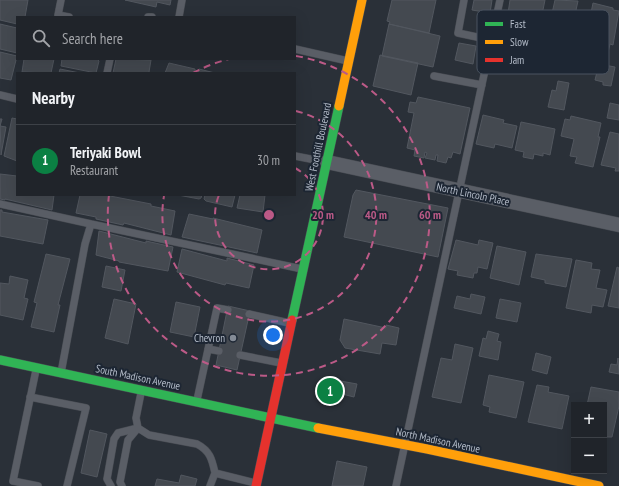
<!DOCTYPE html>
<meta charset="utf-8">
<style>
:root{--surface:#20242a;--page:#2d3036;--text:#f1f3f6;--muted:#a2a4a8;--line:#3d4147;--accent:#0b8043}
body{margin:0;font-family:"PT Sans Narrow",sans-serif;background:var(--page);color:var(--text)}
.controls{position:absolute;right:12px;bottom:12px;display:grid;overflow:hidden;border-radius:0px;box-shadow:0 4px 16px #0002}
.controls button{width:36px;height:36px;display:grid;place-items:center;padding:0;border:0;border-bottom:1px solid var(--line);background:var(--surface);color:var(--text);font:20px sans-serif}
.you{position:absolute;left:273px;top:335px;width:14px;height:14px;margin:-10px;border:3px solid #fff;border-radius:50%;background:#1a73e8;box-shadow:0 0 0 6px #1a73e833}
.badge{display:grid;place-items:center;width:26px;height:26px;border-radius:50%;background:var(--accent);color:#fff;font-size:13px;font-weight:700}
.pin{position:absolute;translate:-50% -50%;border:2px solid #fff;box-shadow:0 1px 4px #0006}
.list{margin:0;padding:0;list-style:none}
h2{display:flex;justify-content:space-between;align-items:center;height:52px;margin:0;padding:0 16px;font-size:17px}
h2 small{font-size:13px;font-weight:400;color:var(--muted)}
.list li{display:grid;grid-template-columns:26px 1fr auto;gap:12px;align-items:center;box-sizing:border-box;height:72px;padding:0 16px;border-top:1px solid var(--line)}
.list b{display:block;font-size:15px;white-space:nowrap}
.list p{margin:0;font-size:13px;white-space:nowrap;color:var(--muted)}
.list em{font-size:13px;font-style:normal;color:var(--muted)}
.icon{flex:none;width:22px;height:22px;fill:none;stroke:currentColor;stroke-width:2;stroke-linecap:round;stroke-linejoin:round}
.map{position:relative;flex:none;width:619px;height:486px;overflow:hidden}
.search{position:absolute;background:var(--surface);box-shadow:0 4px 16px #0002;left:16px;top:16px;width:280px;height:44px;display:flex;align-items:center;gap:10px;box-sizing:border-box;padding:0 14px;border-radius:0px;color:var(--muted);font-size:15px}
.panel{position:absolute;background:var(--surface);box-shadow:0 4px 16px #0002;left:16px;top:72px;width:280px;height:124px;border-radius:0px}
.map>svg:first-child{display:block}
</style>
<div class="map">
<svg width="619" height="486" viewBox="0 0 619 486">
<rect width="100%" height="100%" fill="#2a3038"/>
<path fill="#444950" stroke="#52575f" d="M0 0H28L25 17H17V24L0 20Z
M125 0H171L170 5 157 2 156 7Z
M392 0H436L429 33 389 24 390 22 387 21Z
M474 0H492L490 13 472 10Z
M510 0H545L538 34 506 27Z
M555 0 578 1 576 10 582 12 580 18 575 17 572 31 577 32 574 47 559 44 560 38 557 37 559 29 549 27Z
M593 3 613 8V10L619 11 613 45 610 44 606 61 596 59 595 62 579 58 584 38H586Z
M0 24 17 28V53L0 49Z
M389 24 440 36 433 67 382 56Z
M459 43 476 46 473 64 455 60Z
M0 52 17 56 11 80 0 78Z
M380 55 418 63 411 95 373 86Z
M24 59H54L51 73 22 72Z
M62 59H97L99 61 96 73 61 66Z
M116 59 151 60 149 72 151 73H113Z
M169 63 195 69V73H165Z
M599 64 615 67 611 86 603 85V82L595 80Z
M60 69 80 73H59Z
M199 69 215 73H198Z
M558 81 569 83 564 110 548 107 552 90 556 91Z
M418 97 470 108 460 154 453 152 451 158 448 157 446 163 437 161 438 155H436L435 160 425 158 427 153 425 152 424 158 414 156 415 150 407 148 414 113 408 112 410 102 416 103Z
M610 103 619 105V120L607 118Z
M483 115 504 120 503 123 517 126 512 148 495 144 494 148 476 144Z
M571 116 601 123 598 137H600L593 167 575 163 577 157 570 156 574 139 561 136 565 119 570 120Z
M12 118 17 119V161L4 156Z
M0 119H2L0 126 6 127 1 155Z
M521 122 555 129 550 155 543 153V156L534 154 533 159 523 157 524 152 515 150Z
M610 132 619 134V171H615L616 168 601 165Z
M0 174 17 176V195H54L52 210 5 199V200L0 199Z
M356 190 448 208 438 257 344 237 353 195Z
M80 195H105L151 204V206L175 211 171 235 124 223 123 225 96 219V217L76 213Z
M178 195H202L201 198 199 199Z
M205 195H235L232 207 206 201 204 199Z
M240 195H265L263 212 237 208Z
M0 210H2V212L48 220 43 244 0 236Z
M189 214 213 219V218L262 230 257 253 182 237Z
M99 231 146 243V241L173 247 168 271 119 262V261L96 255Z
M456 240 478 245 479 240 493 243 487 269 478 267 477 273H474L473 278 457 275 458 271 448 269Z
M497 246 526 252 519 285 490 278Z
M182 249 227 261V258L254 265 249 288 226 283 225 285 177 272Z
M46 254 70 259 58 305H60L54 332 31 327 37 303 34 302Z
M536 254 572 259 566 287 545 283V280L531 277Z
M576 260 592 263 591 269 600 270 596 288 607 290 603 307 592 305 591 313 566 308Z
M106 266 125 270 121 291 102 287Z
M617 267 619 268V308L608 306Z
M10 276 28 280 24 298 28 299 23 320 0 315V283L9 284Z
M471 294 485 297 481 314 454 308 457 296 470 299Z
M114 299 136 304 128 344 105 338Z
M500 299 521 303 517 322 496 318Z
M176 302 200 307 194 337 170 332Z
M228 306 250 311 237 370 216 365Z
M344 319 386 328V325L399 328 396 345 382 343 380 354 345 348 340 340Z
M488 331 499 334 497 341 501 342 498 360 479 356 483 338 486 339Z
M455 344 473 348 461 403 432 397 441 358 452 360Z
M536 353 551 357 547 374 532 370Z
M618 358 619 374 609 372 611 364 617 365Z
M489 375 524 382 516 418 489 412 490 407 483 405Z
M335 380 357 384 354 397 338 393 339 388 334 387Z
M330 381 339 396 335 398 337 401 333 404 331 401 324 405 315 391Z
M537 385 549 387 548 392 569 396 562 429 528 422Z
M591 387 619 392V406L612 437H604V405H587Z
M90 430 107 434 97 477 81 473Z
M337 461 367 467 363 486H332Z
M181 475 197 479 195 486H155L157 479 179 483Z"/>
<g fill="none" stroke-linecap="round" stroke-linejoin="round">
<defs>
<path id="lane" d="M61 0 58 15 69 17
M464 0 458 33 491 40
M148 17H152
M179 17 182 0
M295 49 348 61
M107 73 110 59
M434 76 482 85
M0 95 17 99
M295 156 326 162
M0 204 91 224
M249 314 289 323
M208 349 219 351
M240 355 281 363
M36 370 13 481 38 486
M61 373 85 244 91 224 302 269
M141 393 136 418 138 428 149 435 197 444C210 451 212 459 215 473L255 483
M30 397 86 408 67 486
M197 400 217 308 228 310
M111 486 107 479 114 439 118 433 138 428
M122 486 120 482 128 440 138 428
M210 486 215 473
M396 486 500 0"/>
<path id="street" d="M327 162 619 225"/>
<path id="fast" d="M292 320 339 106
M0 360 318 428"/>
<path id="slow" d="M339 106 362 0
M318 428 427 449 599 486"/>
<path id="jam" d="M256 486 292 320"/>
</defs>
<use href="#lane" stroke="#484c53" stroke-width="8"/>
<use href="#street" stroke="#484c53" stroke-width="15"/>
<use href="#fast" stroke="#484c53" stroke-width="10"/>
<use href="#slow" stroke="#484c53" stroke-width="10"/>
<use href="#jam" stroke="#484c53" stroke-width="10"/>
<use href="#lane" stroke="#5a5e66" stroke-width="7"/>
<use href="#street" stroke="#5a5e66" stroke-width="14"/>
<use href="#fast" stroke="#30b455" stroke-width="9"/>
<use href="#slow" stroke="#ff9f0a" stroke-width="9"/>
<use href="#jam" stroke="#e5322d" stroke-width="9"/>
</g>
<g fill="none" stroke="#bc5a87" stroke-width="2" stroke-dasharray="7 5">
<path d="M295 168A54 54 0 1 1 219 195"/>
<path d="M296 111A107 107 0 1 1 164 196"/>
<path d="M193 73A161 161 0 0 1 229 59M296 56A161 161 0 1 1 109 195"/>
</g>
<circle fill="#848b96" stroke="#1d2633" stroke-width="1.5" cx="233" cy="338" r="4"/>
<g text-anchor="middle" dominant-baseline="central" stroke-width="4" stroke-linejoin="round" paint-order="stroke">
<g font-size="11" fill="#b4bcc9" stroke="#1d2633">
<text transform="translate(318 147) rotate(-78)">West Foothill Boulevard</text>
<text transform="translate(473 194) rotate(12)">North Lincoln Place</text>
<text transform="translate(138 377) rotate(12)">South Madison Avenue</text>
<text transform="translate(438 440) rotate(12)">North Madison Avenue</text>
</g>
<g font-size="11" fill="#b4bcc9" stroke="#1d2633" text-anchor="end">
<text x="225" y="338">Chevron</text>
</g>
</g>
<rect x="477" y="10" width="132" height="64" rx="6" fill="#1d2633" stroke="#4a5360" stroke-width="1"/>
<rect x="485" y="22" width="18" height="4" fill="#30b455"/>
<rect x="485" y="40" width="18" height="4" fill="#ff9f0a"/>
<rect x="485" y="58" width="18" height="4" fill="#e5322d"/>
<g font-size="11" fill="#b4bcc9">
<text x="510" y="28">Fast</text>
<text x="510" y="46">Slow</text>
<text x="510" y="64">Jam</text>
</g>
<circle cx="269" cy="215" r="6" fill="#bc5a87" stroke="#1d2633" stroke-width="2"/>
<g font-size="12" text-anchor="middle" font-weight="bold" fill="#bc5a87" stroke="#1d2633" stroke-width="4" stroke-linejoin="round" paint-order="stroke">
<text x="323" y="219">20 m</text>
<text x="376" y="219">40 m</text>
<text x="430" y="219">60 m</text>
</g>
</svg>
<div class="controls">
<button>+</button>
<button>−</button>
</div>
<div class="you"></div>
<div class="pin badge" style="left:330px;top:391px">1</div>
<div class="search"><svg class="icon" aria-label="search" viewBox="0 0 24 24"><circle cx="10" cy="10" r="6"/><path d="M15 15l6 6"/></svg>Search here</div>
<section class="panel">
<h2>Nearby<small></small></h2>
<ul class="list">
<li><span class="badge">1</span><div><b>Teriyaki Bowl</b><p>Restaurant</p></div><em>30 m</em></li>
</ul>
</section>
</div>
